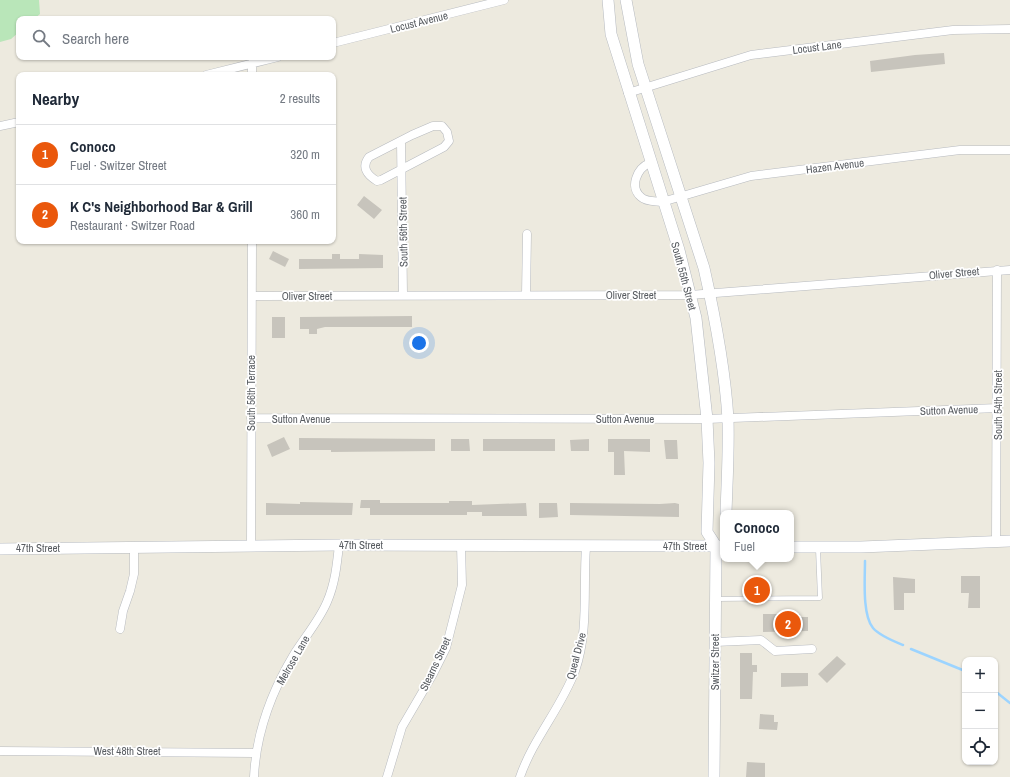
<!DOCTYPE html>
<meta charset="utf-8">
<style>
:root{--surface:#fff;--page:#f2f2f3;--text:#1f2937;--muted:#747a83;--line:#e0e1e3;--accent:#ea580c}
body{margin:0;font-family:"Archivo Narrow",sans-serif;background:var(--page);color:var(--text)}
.controls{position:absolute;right:12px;bottom:12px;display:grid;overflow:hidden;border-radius:8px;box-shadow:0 1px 3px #0004}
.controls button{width:36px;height:36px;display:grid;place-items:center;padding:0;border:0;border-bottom:1px solid var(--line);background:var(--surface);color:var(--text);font:20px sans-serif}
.you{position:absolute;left:419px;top:343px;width:14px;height:14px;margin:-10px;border:3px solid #fff;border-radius:50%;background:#1a73e8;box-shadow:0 0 0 6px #1a73e833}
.badge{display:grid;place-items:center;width:26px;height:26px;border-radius:50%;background:var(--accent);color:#fff;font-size:13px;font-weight:700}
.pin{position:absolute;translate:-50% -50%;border:2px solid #fff;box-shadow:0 1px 4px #0006}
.popup{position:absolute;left:720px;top:510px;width:74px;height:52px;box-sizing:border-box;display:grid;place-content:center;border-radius:8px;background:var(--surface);filter:drop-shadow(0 1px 3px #0005);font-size:13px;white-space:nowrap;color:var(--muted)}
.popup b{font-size:15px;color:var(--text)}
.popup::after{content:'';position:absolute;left:50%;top:100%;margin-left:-8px;border:8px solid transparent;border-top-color:var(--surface)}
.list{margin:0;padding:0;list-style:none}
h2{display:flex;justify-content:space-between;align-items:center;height:52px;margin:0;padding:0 16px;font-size:17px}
h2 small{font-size:13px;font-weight:400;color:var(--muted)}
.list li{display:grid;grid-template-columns:26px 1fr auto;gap:12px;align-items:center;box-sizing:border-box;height:60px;padding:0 16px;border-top:1px solid var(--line)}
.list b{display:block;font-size:15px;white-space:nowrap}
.list p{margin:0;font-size:13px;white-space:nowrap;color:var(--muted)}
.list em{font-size:13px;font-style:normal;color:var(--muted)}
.icon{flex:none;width:22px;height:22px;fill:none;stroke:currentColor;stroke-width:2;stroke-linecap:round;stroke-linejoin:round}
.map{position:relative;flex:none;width:1010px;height:777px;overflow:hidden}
.search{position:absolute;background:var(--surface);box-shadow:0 1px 3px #0004;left:16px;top:16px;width:320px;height:44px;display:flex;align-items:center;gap:10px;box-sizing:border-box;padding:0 14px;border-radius:8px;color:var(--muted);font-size:15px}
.panel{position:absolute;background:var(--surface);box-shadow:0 1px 3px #0004;left:16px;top:72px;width:320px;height:172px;border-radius:8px}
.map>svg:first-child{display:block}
</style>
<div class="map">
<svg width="1010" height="777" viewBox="0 0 1010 777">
<rect width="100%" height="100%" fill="#edeadf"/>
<path fill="#b9e6b9" d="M0 0H39L40 14 34 19H19V32L11 39 0 42Z"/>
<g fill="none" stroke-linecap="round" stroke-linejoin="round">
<path stroke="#9cd4ff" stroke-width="2.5" d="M865 561C865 578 862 615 873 628 880 636 893 641 903 645
M911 649 965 671
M995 691 1010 703"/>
</g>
<path fill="#c7c4bc" d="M944 53 945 64 871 72 870 61 915 55Z
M364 196 382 210 374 219 357 205Z
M273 251 289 259 285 267 269 259Z
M332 254H340V259H359V254L383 255V268L299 269V259H332Z
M412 316V327H325L317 329V334H309V329H300V317Z
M272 317H285V338H272Z
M284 437 290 449 272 457 267 445Z
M299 438 435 439V451L331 452V450H299Z
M451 439H469L470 451H451Z
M483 439H555V451H483Z
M589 439V451H571L570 440Z
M608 439H650V452L624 451 625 475H614V452H608Z
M664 440H677L678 459H666Z
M361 500H380V503H449V501H472V505L526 503 527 516H482V512H467V515H370V508H360Z
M300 502 353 503 352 515H266V503L300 504Z
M539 503H557L558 517 539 518Z
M570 503 660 504 675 503 679 504V517L570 515Z
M961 576H980V608H968L969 593H961Z
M893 577 915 579V593H904V610H894Z
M763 614H800V617H808V631L763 632Z
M740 653H752V665H757V672H753L752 699H740Z
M837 656 846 664 827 683 818 674Z
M781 673H808V686L781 687Z
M760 714 774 715V722H778L777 730 759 729Z
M747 762 765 763V777H746Z"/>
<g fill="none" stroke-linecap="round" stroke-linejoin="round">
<defs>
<path id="lane" d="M716 599 820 598 818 549"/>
<path id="street" d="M333 43 504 0
M206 75 278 57
M252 75V63
M628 93 751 55 953 30 1010 29
M0 126 19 122
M433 126H442L447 132 449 141 444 147 381 180 377 181C367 175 361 167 369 157L412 135Z
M401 141 403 295
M650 163C637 168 629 187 641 197 646 202 656 201 662 202L751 176 960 150H1010
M526 295 527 234
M252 296 690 295 1010 270
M251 418 707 419 998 408
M996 541 997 270
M251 546 252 241
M120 629 123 611 130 591 134 574V548
M715 642 761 640 775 651 812 649
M0 751 255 753
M254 777C256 734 271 693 293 656 304 638 319 621 327 602 335 584 337 564 339 545
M387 777 402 727 433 674 446 648 462 585 461 545
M520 777C533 739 561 708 575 671 589 631 583 588 586 547"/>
<path id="secondary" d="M608 0 611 34 679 250 696 318 707 419 709 463 707 532 716 546
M626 0 638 64 704 268C715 317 725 368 728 419 729 450 727 482 726 513
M791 547H861L1010 541
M0 549 339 545 723 546
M714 777 716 546"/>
</defs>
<use href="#lane" stroke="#b7babf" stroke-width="5"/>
<use href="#street" stroke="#b7babf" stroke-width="9"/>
<use href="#secondary" stroke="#b5b9bf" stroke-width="12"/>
<use href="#lane" stroke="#fff" stroke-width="4"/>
<use href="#street" stroke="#fff" stroke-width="8"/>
<use href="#secondary" stroke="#fff" stroke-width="11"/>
</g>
<g text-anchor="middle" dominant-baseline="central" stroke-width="3.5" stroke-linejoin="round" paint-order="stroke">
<g font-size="11" fill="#585c61" stroke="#fff">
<text transform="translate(419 22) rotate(-14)">Locust Avenue</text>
<text transform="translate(817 47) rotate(-7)">Locust Lane</text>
<text transform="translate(835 166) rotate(-7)">Hazen Avenue</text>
<text transform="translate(403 232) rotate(-91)">South 56th Street</text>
<text transform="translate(954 273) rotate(-5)">Oliver Street</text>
<text transform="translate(684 276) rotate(75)">South 55th Street</text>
<text x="631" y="295">Oliver Street</text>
<text x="307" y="296">Oliver Street</text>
<text transform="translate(251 393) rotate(-90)">South 56th Terrace</text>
<text transform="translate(998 405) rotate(-90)">South 54th Street</text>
<text transform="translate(949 410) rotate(-2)">Sutton Avenue</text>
<text x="301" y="419">Sutton Avenue</text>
<text x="625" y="419">Sutton Avenue</text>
<text x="361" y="545">47th Street</text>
<text x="685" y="546">47th Street</text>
<text x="38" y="548">47th Street</text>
<text transform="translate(576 656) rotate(-75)">Queal Drive</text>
<text transform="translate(293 660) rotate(-60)">Melrose Lane</text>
<text transform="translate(715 662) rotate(-90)">Switzer Street</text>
<text transform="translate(435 664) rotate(-65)">Stearns Street</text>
<text x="127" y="751">West 48th Street</text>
</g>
</g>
</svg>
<div class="controls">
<button>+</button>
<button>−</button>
<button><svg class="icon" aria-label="locate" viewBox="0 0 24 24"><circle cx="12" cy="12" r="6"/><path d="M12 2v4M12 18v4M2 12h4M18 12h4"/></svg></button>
</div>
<div class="you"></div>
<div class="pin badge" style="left:757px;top:590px">1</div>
<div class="popup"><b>Conoco</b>Fuel</div>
<div class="pin badge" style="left:788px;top:624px">2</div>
<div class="search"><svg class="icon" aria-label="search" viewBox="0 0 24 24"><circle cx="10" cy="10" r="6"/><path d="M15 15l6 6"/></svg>Search here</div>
<section class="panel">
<h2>Nearby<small>2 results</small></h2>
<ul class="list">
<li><span class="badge">1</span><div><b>Conoco</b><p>Fuel · Switzer Street</p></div><em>320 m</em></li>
<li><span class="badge">2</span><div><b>K C's Neighborhood Bar &amp; Grill</b><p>Restaurant · Switzer Road</p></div><em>360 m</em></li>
</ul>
</section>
</div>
